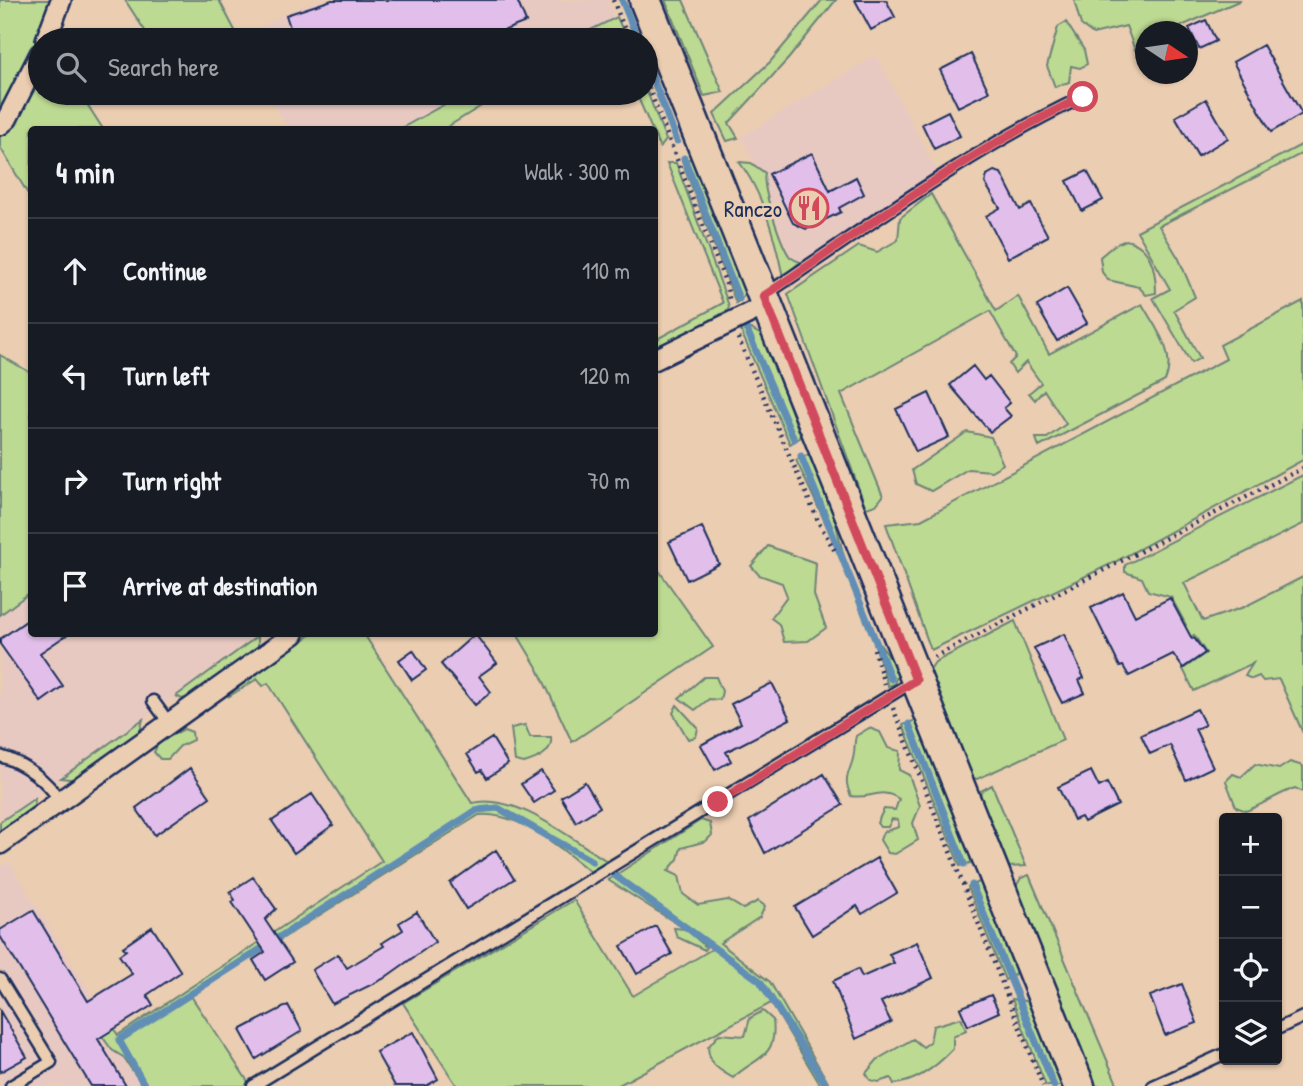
<!DOCTYPE html>
<meta charset="utf-8">
<style>
:root{--surface:#171b24;--page:#20242c;--text:#f1f3f6;--muted:#9ea1a6;--line:#363941}
body{margin:0;font-family:"Patrick Hand",sans-serif;background:var(--page);color:var(--text)}
.controls{position:absolute;right:21px;bottom:21px;display:grid;overflow:hidden;border-radius:7px;box-shadow:0 2px 5px #0004}
.controls button{width:63px;height:63px;display:grid;place-items:center;padding:0;border:0;border-bottom:2px solid var(--line);background:var(--surface);color:var(--text);font:35px sans-serif}
.compass{position:absolute;left:1135px;top:21px;width:63px;height:63px;border-radius:50%;background:var(--surface);box-shadow:0 2px 5px #0004;rotate:103deg}
.stop{position:absolute;width:21px;height:21px;margin:-16px;border:5px solid #d1495b;border-radius:50%;background:#fff}
.stop.end{background:#d1495b;border-color:#fff;box-shadow:0 2px 7px #0008}
.list{margin:0;padding:0;list-style:none}
h2{display:flex;justify-content:space-between;align-items:center;height:91px;margin:0;padding:0 28px;font-size:30px}
h2 small{font-size:23px;font-weight:400;color:var(--muted)}
.list li{display:grid;grid-template-columns:46px 1fr auto;gap:21px;align-items:center;box-sizing:border-box;height:105px;padding:0 28px;border-top:2px solid var(--line)}
.list b{display:block;font-size:26px;white-space:nowrap}
.list em{font-size:23px;font-style:normal;color:var(--muted)}
.icon{flex:none;width:38px;height:38px;fill:none;stroke:currentColor;stroke-width:2;stroke-linecap:round;stroke-linejoin:round}
.map{position:relative;flex:none;width:1303px;height:1086px;overflow:hidden}
.search{position:absolute;background:var(--surface);box-shadow:0 2px 5px #0004;left:28px;top:28px;width:630px;height:77px;display:flex;align-items:center;gap:18px;box-sizing:border-box;padding:0 24px;border-radius:38px;color:var(--muted);font-size:26px}
.panel{position:absolute;background:var(--surface);box-shadow:0 2px 5px #0004;left:28px;top:126px;width:630px;height:511px;border-radius:7px}
.map>svg:first-child{display:block}
</style>
<div class="map">
<svg width="1303" height="1086" viewBox="0 0 1303 1086">
<rect width="100%" height="100%" fill="#ebcdb1"/>
<filter id="ink" filterUnits="userSpaceOnUse"><feTurbulence type="fractalNoise" baseFrequency=".0143" numOctaves="2"/><feDisplacementMap in="SourceGraphic" scale="14" xChannelSelector="R" yChannelSelector="G"/><feConvolveMatrix kernelMatrix="1 2 1 2 8 2 1 2 1" color-interpolation-filters="sRGB"/></filter>
<g filter="url(#ink)">
<path fill="#e8c9c2" d="M316 0H607L614 18 570 40H240L238 37Z
M876 55 938 173 800 262 790 257 764 192V173L755 165 741 137Z
M268 93H465L400 130 288 129Z
M31 592 32 634H262L0 822V616Z
M9 862 102 1011 112 1050 123 1057 143 1086H0V867Z"/>
<path fill="#bdda92" stroke="#6c8478" stroke-width="2" d="M0 0H57L40 45 0 115Z
M125 0H219L240 40H151Z
M665 0H683L723 92 704 96Z
M822 0H836L789 58 729 123 738 138 727 141 714 114 770 62Z
M1074 0H1241L1170 31 1146 32 1145 44 1135 50 1126 26 1093 34 1081 25Z
M617 17 627 40H614L612 35 601 40H570Z
M1066 22 1084 50 1087 64 1080 68 1071 66 1069 82 1055 87 1047 66 1058 27Z
M40 74V93H80L103 129 32 130 31 199 0 147V136L12 126Z
M646 89 666 140 660 148 636 93H646Z
M465 93H502L444 129H400Z
M1303 144V153L1159 226 1179 259 1195 297 1174 310 1200 358 1191 363 1153 298 1170 289 1137 231Z
M694 158 746 294 736 303 682 161Z
M739 162 751 163 765 173C761 186 781 245 790 257 793 259 797 261 800 262L783 277C775 239 763 192 739 162Z
M667 163H676L729 306 728 310 655 351V340L723 303Z
M931 194 996 311 1018 296 1049 354 1142 304C1156 329 1177 353 1165 381L1039 447 1036 438H1047L1066 424 1044 390 1035 400 1029 393 1041 383 1026 362 1015 373 1009 364 1016 357 990 311 841 394 883 496 876 505 866 508 788 294 859 246 877 252 898 240 900 218Z
M1126 240C1151 246 1156 269 1156 293L1146 295 1139 287 1108 280 1102 272 1100 257 1114 245Z
M1303 301V460L1115 562 931 650 886 524 921 520 1226 359 1220 345Z
M740 329H751L763 336 801 437 790 444Z
M0 355 31 373 32 591 0 615Z
M967 432 991 437 1003 464 991 471 968 469 931 491 916 484 912 470Z
M809 454 831 504 847 569 796 460Z
M1303 475V524L1184 583 1203 621 1244 607 1303 577V733L1279 679 1263 681 1259 676 1252 679 1245 676 1253 663 1194 691 1183 669 1206 653 1194 635 1180 645 1173 635 1186 625 1171 597 1148 591 1142 578 1125 572V565Z
M768 546 816 563 814 595 826 628 808 641 784 642 779 624 771 618 787 596 782 583 759 575 751 566Z
M655 565 713 647 572 742 538 669 517 634H654Z
M1015 621 1063 740 977 779 971 777 929 671 935 662Z
M312 634H364L472 803C517 792 572 840 610 863L593 874C563 850 519 811 479 815L191 996 251 1086H143L123 1057 112 1050 96 1028 102 1011 118 1035 382 861 268 683 263 686 257 679 228 697 236 688Z
M258 636V650L192 696 182 699 176 696Z
M879 643 899 671 894 684 888 686 875 645Z
M704 677H716L722 691 720 700 709 699 695 710 679 698Z
M677 705 698 728 696 737 688 739 673 713Z
M143 719 139 736 78 780 61 778Z
M916 720 973 862 960 866 903 725Z
M525 725 530 737H551C553 753 537 759 524 763L515 761 511 728Z
M869 728 880 732 888 748 900 751 899 770 909 775 920 806 913 823 918 840 895 854 888 853 880 840 883 832 899 827 898 820 892 819 888 827H880L877 823 884 809 895 810 899 799C881 786 870 800 851 796 841 775 852 772 854 753 855 747 854 742 856 736Z
M184 729 192 732 193 740 180 746 168 759H160L154 752 159 742Z
M1290 762 1303 766V792L1295 788C1276 795 1264 804 1246 811L1236 807 1226 781 1233 774 1241 777 1255 764 1279 769Z
M992 785 1026 866 1009 867 980 797 981 791Z
M35 798 33 813 0 837V822Z
M701 820 710 823 712 835 706 841 681 848 678 859 668 871 679 876 683 894 698 905 728 900 743 909 758 901 765 906 760 917 720 943 770 982 830 1086H821L771 1003 617 1086H457L403 1003 574 900 633 996 712 949 689 932 706 947 705 950 677 937 674 928 685 929 608 880Z
M1029 875 1118 1086H1096L1015 888 1021 878Z
M981 881 1017 969 1014 975 1005 980 968 887Z
M1012 999 1031 1002 1063 1086H1046Z
M763 1011 773 1020C778 1060 754 1057 733 1078 718 1069 709 1065 708 1047L719 1034 745 1036 750 1018Z
M961 1018 966 1030 953 1037V1049C937 1066 917 1082 894 1084L891 1078 878 1082 870 1080 866 1073 878 1059 913 1039 923 1047 930 1042 933 1026Z"/>
<g fill="none" stroke-linecap="round" stroke-linejoin="round">
<path stroke="#618eb5" stroke-width="7" d="M622 0 638 40
M646 61 677 141
M684 158 739 299
M747 330 794 439
M801 456 891 679
M909 724 964 864
M614 875 760 981 827 1086
M972 885 1054 1086
M145 1086 119 1040 477 810 498 808 592 861"/>
</g>
<path fill="#e2bfea" stroke="#1b2f5e" stroke-width="2" d="M332 0H517L526 22 480 40H294L286 15Z
M855 0H886L895 17 871 30Z
M1206 20 1216 41 1199 49 1189 28Z
M1263 45 1302 114 1271 132 1233 62Z
M971 54 989 92 958 107 940 70Z
M1206 99 1228 138 1198 156 1175 117Z
M948 111 960 136 934 149 922 124Z
M812 153 830 191 856 177 864 194 839 208 841 212 806 229 793 223 769 174Z
M994 171 1001 173 1020 210 1031 204 1048 236 1008 258 986 216 1000 208 985 183 987 175Z
M1087 171 1103 200 1082 211 1067 181Z
M1067 288 1087 323 1057 341 1037 306Z
M973 366 984 380 989 376 1010 403 1004 408 1011 416 990 432 950 385Z
M929 393 949 437 916 452 896 409Z
M702 527 719 564 687 580 669 542Z
M1123 592 1135 616 1170 598 1192 639 1194 638 1205 653 1183 668 1173 654 1129 676 1123 666 1120 667 1091 608Z
M32 617V634H68L40 653 63 686 41 702 0 644V639Z
M475 634 497 663 479 676 491 692 475 705 441 664Z
M1064 634 1084 678 1079 680 1085 693 1062 703 1034 648Z
M413 650 426 670 412 680 399 660Z
M772 683 790 719 726 752 731 761 715 770 701 745 741 723 731 704Z
M1197 709 1205 725 1195 729 1213 767 1186 780 1170 745 1150 754 1141 735Z
M492 738 508 764 487 778 482 770 478 772 467 754Z
M190 768 210 797 155 835 136 808Z
M541 771 554 790 534 803 521 784Z
M1091 771 1099 787 1107 783 1118 805 1084 822 1081 817 1074 820 1058 787Z
M824 774 843 805 765 853 749 821Z
M585 782 600 807 576 822 561 797Z
M312 794 333 825 294 853 272 821Z
M496 850 514 879 466 909 450 883Z
M877 858 897 893 862 914 857 906 812 935 795 907Z
M253 877 276 909 265 920 293 962 265 980 253 960 265 952 232 902 235 900 230 892Z
M33 910 88 1001 132 974 119 955 126 950 123 947 152 927 181 972 147 995 153 1005 98 1039 126 1086H91L0 936V930Z
M417 912 435 942 383 979 332 1004 312 970 338 954 347 968 384 946 382 943 403 930 399 923Z
M656 926 672 954 637 974 621 946Z
M917 942 933 978 881 1002 891 1022 856 1039 833 981 858 969 862 977 894 963 889 954Z
M1182 984 1197 1023 1165 1035 1150 996Z
M991 995 999 1012 968 1026 960 1008Z
M288 1005 302 1031 256 1059 240 1030Z
M0 1011 27 1057 0 1072Z
M413 1032 438 1079 426 1086H395L376 1052Z"/>
<g fill="none" stroke-linecap="round" stroke-linejoin="round">
<defs>
<path id="service" d="M766 294C869 226 971 149 1083 97
M153 701 169 723
M0 756C24 763 47 780 60 801
M0 979 51 1062 11 1086
M1277 1029 1303 1017
M253 1086 912 682
M1153 1086 1224 1054"/>
<path id="minor" d="M46 40 61 0
M0 125 7 119 40 54
M654 360 768 304
M0 844 294 634"/>
<path id="primary" d="M645 0 1079 1086"/>
</defs>
<use href="#service" stroke="#1b2f5e" stroke-width="15"/>
<use href="#minor" stroke="#1b2f5e" stroke-width="24"/>
<use href="#primary" stroke="#1b2f5e" stroke-width="35"/>
<path stroke="#1b2f5e" stroke-width="4.5" stroke-dasharray="2 5" stroke-linecap="butt" d="M613 0 629 40
M646 81 726 284 730 302
M738 338 819 523 836 553
M874 649 884 684
M934 657 1303 468
M893 708 1043 1086"/>
<use href="#service" stroke="#ebcdb1" stroke-width="10"/>
<use href="#minor" stroke="#ebcdb1" stroke-width="19"/>
<use href="#primary" stroke="#ebcdb1" stroke-width="30"/>
</g>
</g>
<g fill="none" stroke-linecap="round" stroke-linejoin="round" filter="url(#ink)">
<path stroke="#d1495b" stroke-width="9" d="M718 802 916 680 764 296C867 227 970 150 1083 97"/>
</g>
<defs>
<symbol id="restaurant-ring" viewBox="-11 -11 22 22"><circle r="9.5" fill="#ebcdb1" stroke="#d1495b" stroke-width="1.5"/><path d="M-5-6h1v4h1v-4h1v4h1v-4h1v5L-1.5 .5V6h-2V.5L-5-1ZM5-6V6H3V1.5H1.5Q1.5-4 5-6Z" fill="#d1495b"/></symbol>
</defs>
<g fill-rule="evenodd">
<use href="#restaurant-ring" x="787" y="186" width="44" height="44"/>
</g>
<g text-anchor="middle" dominant-baseline="central" stroke-width="6" stroke-linejoin="round" paint-order="stroke">
<g font-size="23" fill="#1b2f5e" stroke="#ebcdb1" text-anchor="end">
<text x="782" y="208">Ranczo</text>
</g>
</g>
</svg>
<div class="controls">
<button>+</button>
<button>−</button>
<button><svg class="icon" aria-label="locate" viewBox="0 0 24 24"><circle cx="12" cy="12" r="6"/><path d="M12 2v4M12 18v4M2 12h4M18 12h4"/></svg></button>
<button><svg class="icon" aria-label="layers" viewBox="0 0 24 24"><path d="M12 4l9 5-9 5-9-5zM3 14l9 5 9-5"/></svg></button>
</div>
<svg class="compass" viewBox="-18 -18 36 36"><path d="M0-13l5 13h-10z" fill="#e53935"/><path d="M0 13l5-13h-10z" fill="#9ea1a6"/></svg>
<div class="stop" style="left:1083px;top:97px"></div>
<div class="stop end" style="left:718px;top:802px"></div>
<div class="search"><svg class="icon" aria-label="search" viewBox="0 0 24 24"><circle cx="10" cy="10" r="6"/><path d="M15 15l6 6"/></svg>Search here</div>
<section class="panel">
<h2>4 min<small>Walk · 300 m</small></h2>
<ul class="list">
<li><svg class="icon" aria-label="ahead" viewBox="0 0 24 24"><path d="M12 20V5M6 11l6-6 6 6"/></svg><div><b>Continue</b></div><em>110 m</em></li>
<li><svg class="icon" aria-label="left" viewBox="0 0 24 24"><path d="M17 20v-9H6M10 6l-5 5 5 5"/></svg><div><b>Turn left</b></div><em>120 m</em></li>
<li><svg class="icon" aria-label="right" viewBox="0 0 24 24"><path d="M7 20v-9h11M14 6l5 5-5 5"/></svg><div><b>Turn right</b></div><em>70 m</em></li>
<li><svg class="icon" aria-label="arrive" viewBox="0 0 24 24"><path d="M6 21V4h12l-3 4 3 4H6"/></svg><div><b>Arrive at destination</b></div></li>
</ul>
</section>
</div>
